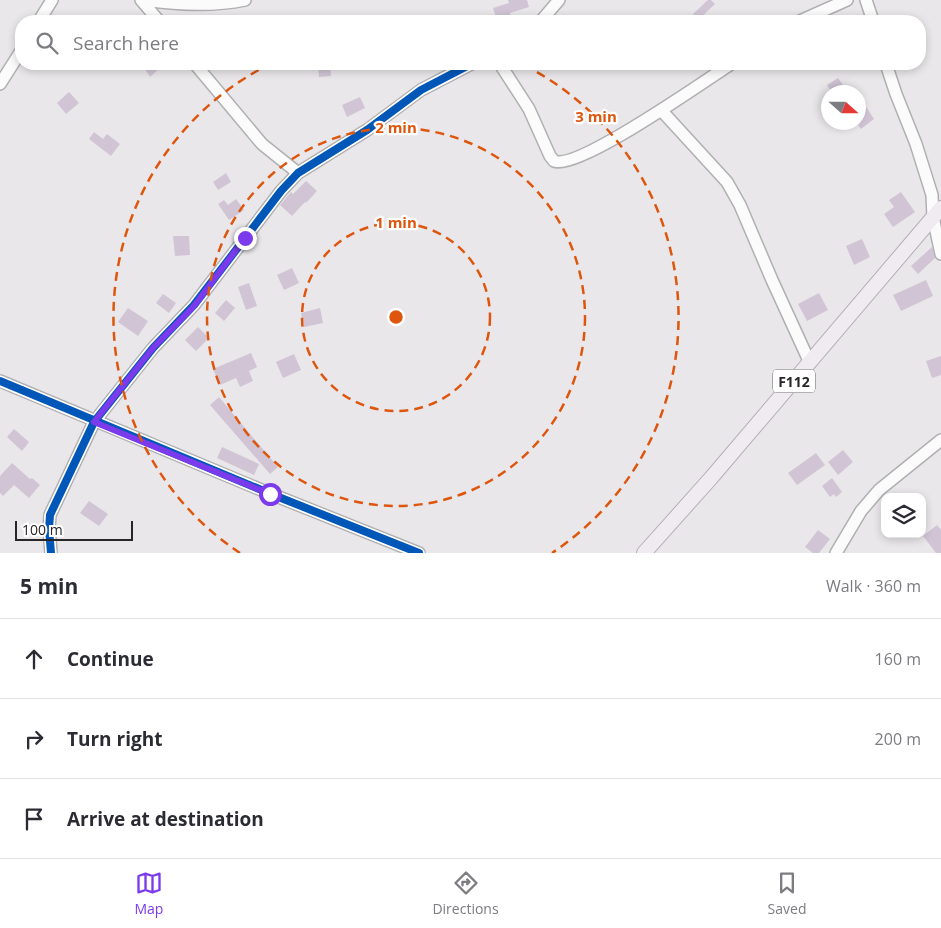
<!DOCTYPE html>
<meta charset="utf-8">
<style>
:root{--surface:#fff;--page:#f2f2f3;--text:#2b2b33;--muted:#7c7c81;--line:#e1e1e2;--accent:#7c3aed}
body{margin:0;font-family:"Open Sans",sans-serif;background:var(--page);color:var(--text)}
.controls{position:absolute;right:15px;bottom:15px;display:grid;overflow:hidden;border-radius:10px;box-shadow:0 2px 8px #0003}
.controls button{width:45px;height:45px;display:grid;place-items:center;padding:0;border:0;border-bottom:1px solid var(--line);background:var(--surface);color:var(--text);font:25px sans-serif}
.compass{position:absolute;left:821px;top:85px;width:45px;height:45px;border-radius:50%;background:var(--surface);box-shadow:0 2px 8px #0003;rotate:111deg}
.scale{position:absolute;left:15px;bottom:12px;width:118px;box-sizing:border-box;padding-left:5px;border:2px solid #272527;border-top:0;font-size:14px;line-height:18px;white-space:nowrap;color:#272527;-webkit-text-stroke:4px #fff;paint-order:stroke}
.stop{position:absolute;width:15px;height:15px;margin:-11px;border:4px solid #7c3aed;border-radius:50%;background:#fff}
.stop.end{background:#7c3aed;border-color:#fff;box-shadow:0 1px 5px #0008}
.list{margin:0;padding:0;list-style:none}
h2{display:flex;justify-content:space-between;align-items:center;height:65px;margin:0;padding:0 20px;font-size:21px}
h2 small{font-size:16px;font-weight:400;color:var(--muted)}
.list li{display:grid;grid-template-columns:32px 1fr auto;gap:15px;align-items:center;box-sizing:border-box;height:80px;padding:0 20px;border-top:1px solid var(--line)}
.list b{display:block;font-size:19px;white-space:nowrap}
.list em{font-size:16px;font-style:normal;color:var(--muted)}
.icon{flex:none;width:28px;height:28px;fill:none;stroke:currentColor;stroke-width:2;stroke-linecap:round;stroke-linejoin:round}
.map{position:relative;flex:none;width:941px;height:553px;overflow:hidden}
.search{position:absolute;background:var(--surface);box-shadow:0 2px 8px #0003;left:15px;right:15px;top:15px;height:55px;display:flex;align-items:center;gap:12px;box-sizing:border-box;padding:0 18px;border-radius:20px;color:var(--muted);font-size:19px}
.sheet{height:305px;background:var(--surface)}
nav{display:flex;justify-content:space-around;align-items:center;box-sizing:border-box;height:70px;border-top:1px solid var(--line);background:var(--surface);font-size:14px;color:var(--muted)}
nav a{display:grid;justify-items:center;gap:2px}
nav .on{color:var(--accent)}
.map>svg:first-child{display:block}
</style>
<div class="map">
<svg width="941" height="553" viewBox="0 0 941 553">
<rect width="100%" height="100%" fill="#e9e7ea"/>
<path fill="#d1c5d5" d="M508 0H527L529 7 510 13 512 20 497 21 493 8 509 3Z
M708 0H711L715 4 698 20 693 14Z
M142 64H164L150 77Z
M318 64H330L331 76 319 77Z
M838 78 848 92H832L827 85Z
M69 92 79 103 66 114 57 103Z
M360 97 365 108 347 117 342 105Z
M863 102 874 119 861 129 858 125V105Z
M94 132 103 139 107 134 120 144 111 156 89 139Z
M226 173 231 182 218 190 213 182Z
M306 181 317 191 306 203 305 202 292 216 280 205 291 192 293 194Z
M901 192 915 212 893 227 884 214 894 207 889 200Z
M236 199 244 210 229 220 218 204 224 200 228 205Z
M173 236H189L190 255 175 256Z
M862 239 870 257 854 265 846 246Z
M932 247 935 258 918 274 911 266Z
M292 268 299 283 284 290 277 275Z
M926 280 933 296 901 311 893 295Z
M249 283 257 306 246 310 238 287Z
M819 293 828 310 807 321 798 304Z
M163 294 176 303 169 313 156 303Z
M226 300 235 308 224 321 215 313Z
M128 308 148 321 138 336 118 322Z
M320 308 323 323 304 327 301 313Z
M198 327 209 338 196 351 185 340Z
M251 353 257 367 249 371 253 381 240 387 236 378 220 385 213 369Z
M294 354 301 370 283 378 276 362Z
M941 356V375L932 378 926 361Z
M219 397 278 467 270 474 210 405Z
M14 429 29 442 22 451 7 437Z
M222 447 259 464 254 475 217 458Z
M843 450 853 462 838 475 828 462Z
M816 453 825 465 797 485 788 473Z
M12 463 30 479 32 478 40 485 29 498 14 485 3 496 0 493V476Z
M832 478 842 492 836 497 834 494 830 497 822 486Z
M89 501 108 514 99 526 80 513Z
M937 525 941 530V553H936L923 536Z
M818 530 830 539 819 553H813L805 547Z"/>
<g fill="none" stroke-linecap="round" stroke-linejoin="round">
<defs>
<path id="minor" d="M141 0 159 21
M145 0C179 5 212 7 245 0
M866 0 873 21
M39 21 52 0
M541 21 559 0
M800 21 847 0
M195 64 262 144 298 173
M500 64 529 109 550 156 554 161C578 171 704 81 731 64
M886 64 896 94 916 144 932 195 933 217 941 254
M0 84 21 51
M661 110 727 182 740 205 772 280 810 363
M0 381 271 494 419 553
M51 553 49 529 50 515 94 422 153 348 194 305 281 191 298 173 367 130 421 90 471 64
M836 553 861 511 879 490 941 440"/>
<path id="major" d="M644 553 711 478 941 208"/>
</defs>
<use href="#minor" stroke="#b0afb1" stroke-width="14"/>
<use href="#major" stroke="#b6adb8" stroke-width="16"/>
<use href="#minor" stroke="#fcfbfc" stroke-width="11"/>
<use href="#major" stroke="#f0ebf1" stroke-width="14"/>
<defs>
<path id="cycleway" d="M0 381 271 494 419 553
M51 553 49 529 50 515 94 422 153 348 194 305 281 191 298 173 367 130 421 90 471 64"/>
</defs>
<use href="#cycleway" stroke="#fff" stroke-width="11"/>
<use href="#cycleway" stroke="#0057b8" stroke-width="8"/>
</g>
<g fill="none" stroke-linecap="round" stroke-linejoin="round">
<path stroke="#7c3aed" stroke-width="6" d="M245 238 194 306 153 348 94 422 270 494"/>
</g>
<g fill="none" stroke="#de560d" stroke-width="2.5" stroke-dasharray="9 6">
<circle cx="396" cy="317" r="94"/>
<circle cx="396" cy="317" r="189"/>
<path d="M240 553A283 283 0 0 1 268 65M524 65A283 283 0 0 1 552 553"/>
</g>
<g text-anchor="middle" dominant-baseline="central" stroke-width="4.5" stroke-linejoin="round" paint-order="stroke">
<rect fill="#fff" stroke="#686668" stroke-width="1" x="773" y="369.5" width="42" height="23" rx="4"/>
<g font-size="14" font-weight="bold" fill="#272527">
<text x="794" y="381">F112</text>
</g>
</g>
<circle cx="396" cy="317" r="8" fill="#de560d" stroke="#fff" stroke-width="2.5"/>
<g font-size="15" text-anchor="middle" font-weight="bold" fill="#de560d" stroke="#fff" stroke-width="4.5" stroke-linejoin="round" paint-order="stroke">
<text x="596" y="122">3 min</text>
<text x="396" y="133">2 min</text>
<text x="396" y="228">1 min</text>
</g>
</svg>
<div class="controls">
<button><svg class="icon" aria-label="layers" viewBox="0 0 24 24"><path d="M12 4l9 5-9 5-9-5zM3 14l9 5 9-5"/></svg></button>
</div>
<svg class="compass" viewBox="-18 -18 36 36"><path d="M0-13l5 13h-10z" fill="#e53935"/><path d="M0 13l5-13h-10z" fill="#7c7c81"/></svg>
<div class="scale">100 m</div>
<div class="stop" style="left:270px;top:494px"></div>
<div class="stop end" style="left:245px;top:238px"></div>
<div class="search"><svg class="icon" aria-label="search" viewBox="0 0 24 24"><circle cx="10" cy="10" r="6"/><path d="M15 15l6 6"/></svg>Search here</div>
</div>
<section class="sheet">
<h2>5 min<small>Walk · 360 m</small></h2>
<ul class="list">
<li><svg class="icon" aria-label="ahead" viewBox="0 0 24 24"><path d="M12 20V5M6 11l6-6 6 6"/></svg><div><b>Continue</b></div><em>160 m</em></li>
<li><svg class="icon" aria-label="right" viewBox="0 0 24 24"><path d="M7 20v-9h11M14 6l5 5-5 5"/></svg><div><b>Turn right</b></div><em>200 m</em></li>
<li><svg class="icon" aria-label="arrive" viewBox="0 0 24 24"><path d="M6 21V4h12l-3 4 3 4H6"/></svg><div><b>Arrive at destination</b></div></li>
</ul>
</section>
<nav>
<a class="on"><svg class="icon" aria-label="map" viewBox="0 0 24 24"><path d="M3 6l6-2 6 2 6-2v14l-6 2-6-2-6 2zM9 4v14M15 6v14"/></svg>Map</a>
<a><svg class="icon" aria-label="directions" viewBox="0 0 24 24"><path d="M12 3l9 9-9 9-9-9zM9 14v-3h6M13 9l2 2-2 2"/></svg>Directions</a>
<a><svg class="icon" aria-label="saved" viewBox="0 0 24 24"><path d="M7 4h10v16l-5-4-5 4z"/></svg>Saved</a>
</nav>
